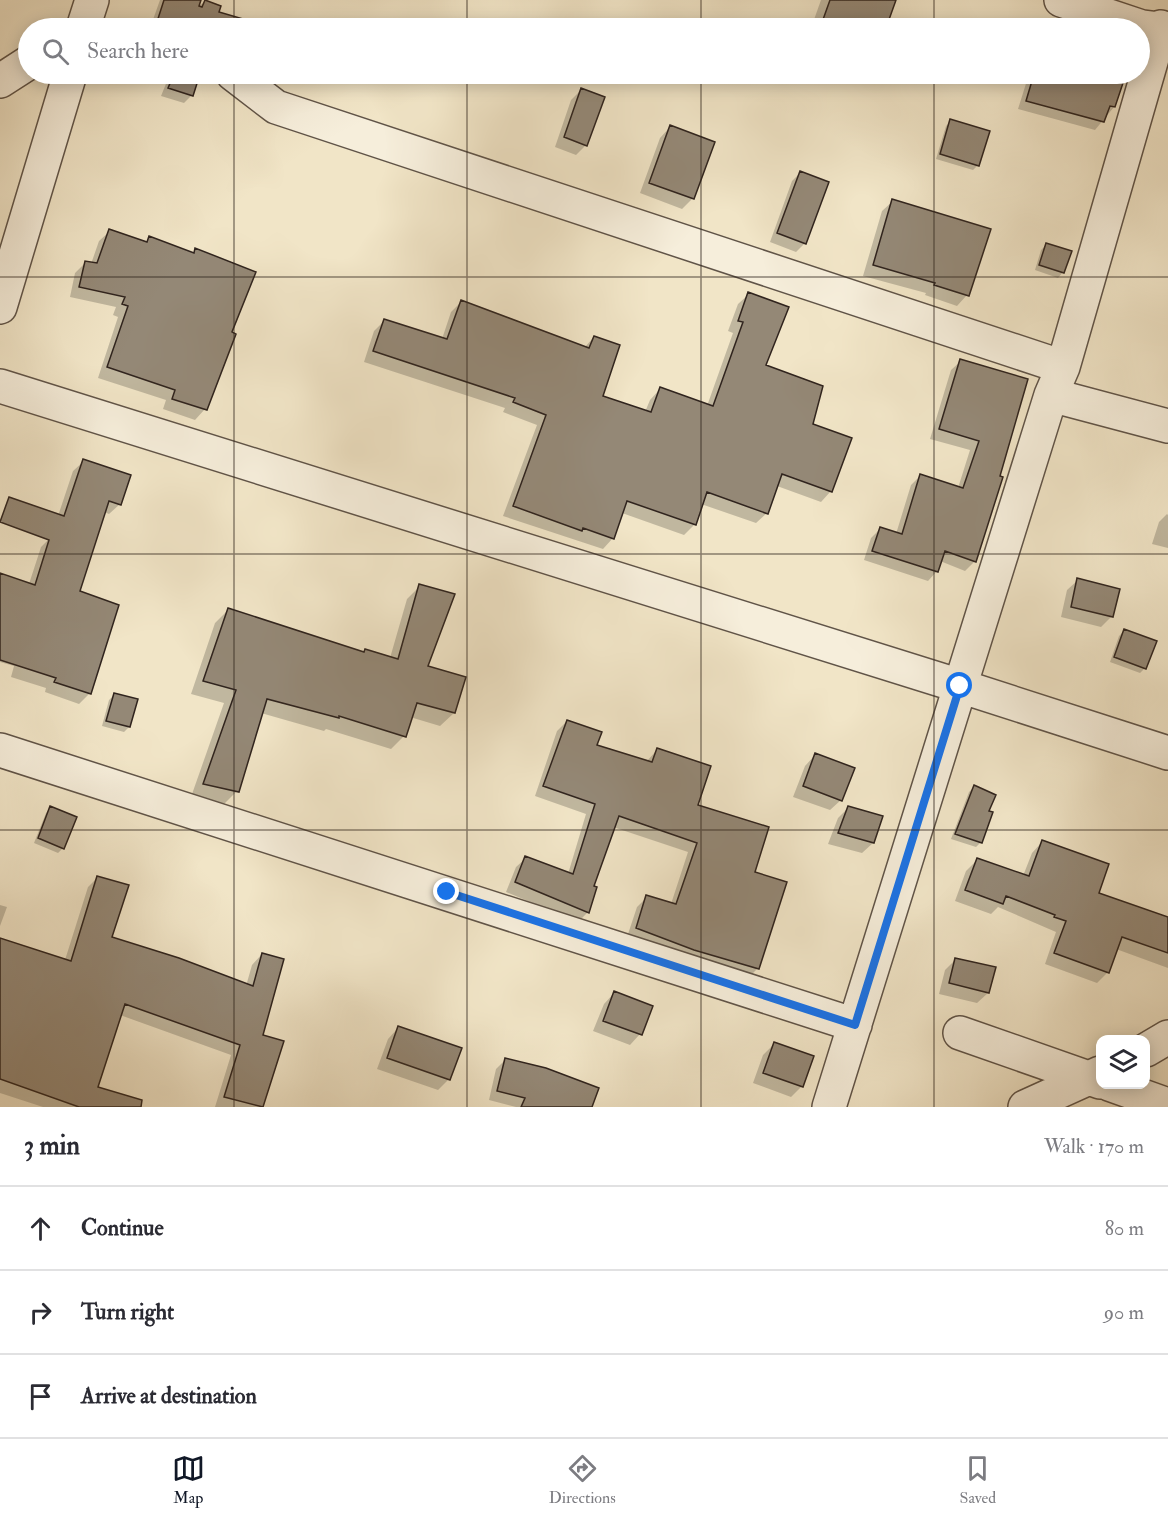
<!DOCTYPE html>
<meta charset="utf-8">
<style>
:root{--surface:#fff;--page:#f2f2f3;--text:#2b2b33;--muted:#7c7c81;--line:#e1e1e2;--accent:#111827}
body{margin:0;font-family:"IM FELL Double Pica",serif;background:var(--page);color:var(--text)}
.controls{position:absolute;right:18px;bottom:18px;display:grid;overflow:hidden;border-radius:12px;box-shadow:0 3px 15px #0003}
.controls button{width:54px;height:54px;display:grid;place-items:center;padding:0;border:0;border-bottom:2px solid var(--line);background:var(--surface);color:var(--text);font:30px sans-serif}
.stop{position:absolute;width:18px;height:18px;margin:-14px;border:4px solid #1a73e8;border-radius:50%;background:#fff}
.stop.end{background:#1a73e8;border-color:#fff;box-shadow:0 2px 6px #0008}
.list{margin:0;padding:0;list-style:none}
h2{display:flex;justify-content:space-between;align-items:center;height:78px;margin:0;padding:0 24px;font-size:26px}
h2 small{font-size:20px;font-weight:400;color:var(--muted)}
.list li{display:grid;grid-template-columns:39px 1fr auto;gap:18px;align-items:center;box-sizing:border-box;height:84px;padding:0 24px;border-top:2px solid var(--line)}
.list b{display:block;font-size:22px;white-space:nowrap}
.list em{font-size:20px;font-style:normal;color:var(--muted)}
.icon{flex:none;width:33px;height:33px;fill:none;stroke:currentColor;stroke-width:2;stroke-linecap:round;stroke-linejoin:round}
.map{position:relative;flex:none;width:1168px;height:1107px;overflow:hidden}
.search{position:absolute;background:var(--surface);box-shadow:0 3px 15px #0003;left:18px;right:18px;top:18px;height:66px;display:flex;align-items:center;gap:15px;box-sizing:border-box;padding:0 21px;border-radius:33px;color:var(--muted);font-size:22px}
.sheet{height:330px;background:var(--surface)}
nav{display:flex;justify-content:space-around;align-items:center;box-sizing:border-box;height:84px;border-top:2px solid var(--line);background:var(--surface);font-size:16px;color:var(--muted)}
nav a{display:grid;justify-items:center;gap:3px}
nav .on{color:var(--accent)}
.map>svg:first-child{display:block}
</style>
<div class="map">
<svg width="1168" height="1107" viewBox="0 0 1168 1107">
<rect width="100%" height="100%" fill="#f1e5c7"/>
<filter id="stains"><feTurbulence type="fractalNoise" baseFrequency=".00333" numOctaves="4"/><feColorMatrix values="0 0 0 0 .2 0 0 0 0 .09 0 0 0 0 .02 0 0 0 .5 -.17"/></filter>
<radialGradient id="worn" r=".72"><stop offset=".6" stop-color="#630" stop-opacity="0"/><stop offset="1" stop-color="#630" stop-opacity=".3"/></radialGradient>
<path fill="#0003" d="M160 0H199L197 7 205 2 218 13 269 28H150Z
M821 0H894L884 28H811Z
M170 74H199L192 95 184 103 161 96Z
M1029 74H1125L1114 107 1095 130 1018 109Z
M581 90 586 145 576 155 555 147 571 100Z
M951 121 978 165 973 170 936 159 946 126Z
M670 127 693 198 682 209 640 193 660 138Z
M800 173 805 243 796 252 770 242 792 181Z
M893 201 967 295 957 306 925 295 926 293 863 276 882 211Z
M110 231 145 243 150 238 192 254 196 250 230 333 234 335 205 409 195 420 163 409 166 400 98 378 118 317 113 315 116 307 70 297 75 273 86 262 91 264 99 241Z
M1046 245 1063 272 1058 278 1035 270 1041 250Z
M749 294 765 366 811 425 831 491 821 502 777 486 767 513 756 523 701 504 694 525 684 535 622 513 613 538 603 549 503 516 537 425 503 412 505 408 364 362 374 331 385 320 442 339 451 312 462 301 584 348 594 337 601 397 645 412 650 400 660 389 707 406 733 333 728 331 738 304Z
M961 361 998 477 975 561 965 571 940 561 937 571 928 581 864 560 871 538 880 529 896 534 911 485 920 476 958 488 970 450 930 439 951 370Z
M84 461 120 504 109 514 104 512 78 592 90 693 79 704 45 692 46 688 11 677 14 666 0 662V578L29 584 41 547 51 537 73 471Z
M1167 514 1168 515V548L1152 544 1159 522Z
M1078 580 1112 616 1101 627 1061 617 1067 590Z
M420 586 426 667 464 678 454 713 440 726 410 717 404 736 391 749 326 729 324 731 261 713 237 791 224 804 191 797 224 703 191 694 215 623 228 610 363 653 390 658 407 599Z
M1124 631 1145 668 1140 673 1110 662 1119 636Z
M114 695 129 727 124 732 102 726 109 700Z
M567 721 595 746 646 762 657 750 696 806 753 873 758 968 748 978 627 937 637 907 647 897 671 904 688 852 613 827 592 887 588 912 578 922 506 892 516 867 526 858 568 874 586 814 535 796 557 731Z
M815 755 841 800 830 810 793 797 805 766Z
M974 787 987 812 981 842 976 847 951 839 969 792Z
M849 807 881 817 873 843 862 853 828 844 838 818Z
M51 808 63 848 58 853 34 843 46 813Z
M1042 842 1097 893 1168 919V968L1116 949 1108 972 1097 983 1045 964 1056 932 998 907 991 914 955 901 966 871 977 860 1023 876 1032 853Z
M98 877 110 938 246 986 252 965 262 954 261 1036 282 1042 262 1107H215L231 1055 120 1015 96 1088 104 1107H43L0 1093V939L65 960 88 887Z
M0 905 7 907 0 926Z
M956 959 988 993 977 1003 939 994 945 970Z
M614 993 640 1034 630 1045 593 1031 604 1004Z
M398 1028 449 1079 438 1090 377 1069 388 1039Z
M774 1044 802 1086 791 1097 753 1083 763 1055Z
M506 1059 590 1107H516L489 1100 496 1069Z"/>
<path fill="#948876" stroke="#30241e" stroke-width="1.5" d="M164 0H201L199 6 202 7 205 0 221 6 219 12 274 28H155Z
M830 0H896L886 28H820Z
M174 74H200L193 96 168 88Z
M1034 74H1126L1115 107 1110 106 1104 122 1026 101Z
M581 88 605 97 587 146 564 137Z
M950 119 990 131 979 166 940 154Z
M670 125 715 142 694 199 649 183Z
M800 171 829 182 806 244 777 233Z
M892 199 991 229 969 296 934 285 935 283 873 265Z
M109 229 147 242 149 236 194 253 195 248 256 272 232 332 236 334 207 410 172 399 175 390 107 367 128 306 122 304 125 297 79 287 85 261 97 263Z
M1046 243 1072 251 1064 273 1039 265Z
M748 292 789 307 766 365 823 386 813 424 852 438 832 492 782 474 768 514 707 492 696 525 627 501 614 539 583 528 582 531 513 506 546 415 513 402 515 398 373 351 384 319 447 339 461 300 589 348 594 336 620 345 603 396 651 412 660 387 713 406 743 322 738 321Z
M960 359 1028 379 1000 476 1003 477 976 562 945 551 938 572 872 551 880 527 902 534 920 474 963 488 979 441 939 429Z
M83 459 131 475 121 505 109 501 80 591 119 605 91 694 54 682 56 678 0 660V573L35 585 49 540 0 522 9 497 64 516Z
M1077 578 1120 589 1113 617 1071 607Z
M419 584 455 594 428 666 466 677 455 713 417 703 406 737 339 716V718L267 699 239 792 203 784 236 690 203 681 228 608 364 652 365 649 398 659Z
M1124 629 1157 641 1146 669 1114 657Z
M114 693 138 699 130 727 106 721Z
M567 720 602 732 597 745 652 762 657 748 711 766 698 805 769 827 755 872 787 882 759 969 694 950 636 928 646 895 676 904 697 843 619 816 594 886 597 887 589 913 515 882 525 856 573 874 595 804 543 786Z
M815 753 855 768 842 801 803 786Z
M974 785 996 795 989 811 993 812 982 843 955 834Z
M50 806 77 817 64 849 38 838Z
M848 806 883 816 874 843 838 833Z
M1042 840 1109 864 1099 893 1168 917V953L1122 937 1109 973 1054 953 1066 921 1054 917 1055 915 1006 896 1003 904 965 890 977 858 1029 876Z
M97 876 129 885 112 937 179 958 253 986 262 953 284 959 263 1035 284 1041 263 1107 224 1097 240 1045 125 1004 98 1087 142 1100 141 1107H79L0 1079V938L71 961Z
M955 958 996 967 989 993 949 983Z
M614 991 653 1006 642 1035 603 1021Z
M398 1026 462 1048 450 1080 387 1058Z
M774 1042 814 1056 803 1087 763 1073Z
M505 1058 546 1068 599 1088 592 1107H521L525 1098 497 1091Z"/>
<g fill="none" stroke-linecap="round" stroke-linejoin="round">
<defs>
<path id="minor" d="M1061 0 1142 27 1168 30
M83 28 92 0
M233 74 276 107 1063 367
M0 81 28 63
M0 307 70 74
M0 386 960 686 1168 753
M1051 395 1168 426
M0 750 855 1025
M960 1033 1100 1082
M1146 1050 1168 1037
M1109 1084 1168 1105
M829 1107 1051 395 1063 367 1161 27
M1025 1107 1100 1073"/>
</defs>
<use href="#minor" stroke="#605448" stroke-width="36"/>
<use href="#minor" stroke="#f6eedb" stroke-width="33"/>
</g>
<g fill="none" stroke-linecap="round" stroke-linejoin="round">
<path stroke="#1a73e8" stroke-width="8" d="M447 892 855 1025 960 686"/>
</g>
<path fill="none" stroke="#30241e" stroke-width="1.5" stroke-opacity="0.55" d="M234 0V28M467 0V28M701 0V28M934 0V28M234 74V1107M467 74V1107M701 74V1107M934 74V1107M0 277H1168M0 554H1168M0 830H1168"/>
<rect width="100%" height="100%" filter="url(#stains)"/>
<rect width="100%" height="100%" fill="url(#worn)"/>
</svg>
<div class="controls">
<button><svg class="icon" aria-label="layers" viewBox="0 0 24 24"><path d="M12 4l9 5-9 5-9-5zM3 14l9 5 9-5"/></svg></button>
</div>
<div class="stop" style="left:960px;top:686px"></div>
<div class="stop end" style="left:447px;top:892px"></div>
<div class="search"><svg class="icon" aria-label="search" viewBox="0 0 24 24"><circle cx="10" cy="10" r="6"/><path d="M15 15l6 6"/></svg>Search here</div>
</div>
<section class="sheet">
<h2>3 min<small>Walk · 170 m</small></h2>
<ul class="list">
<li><svg class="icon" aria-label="ahead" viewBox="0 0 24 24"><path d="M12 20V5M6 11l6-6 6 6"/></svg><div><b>Continue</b></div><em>80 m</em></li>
<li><svg class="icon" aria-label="right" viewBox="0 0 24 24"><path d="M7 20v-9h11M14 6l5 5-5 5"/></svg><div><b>Turn right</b></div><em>90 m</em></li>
<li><svg class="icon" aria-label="arrive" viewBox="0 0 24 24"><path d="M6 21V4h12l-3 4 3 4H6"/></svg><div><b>Arrive at destination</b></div></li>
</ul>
</section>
<nav>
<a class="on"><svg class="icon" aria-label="map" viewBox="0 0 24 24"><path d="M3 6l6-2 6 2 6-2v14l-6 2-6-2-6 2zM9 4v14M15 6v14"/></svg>Map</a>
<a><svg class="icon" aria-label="directions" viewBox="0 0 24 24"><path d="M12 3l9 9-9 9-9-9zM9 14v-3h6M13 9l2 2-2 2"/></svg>Directions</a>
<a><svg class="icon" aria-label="saved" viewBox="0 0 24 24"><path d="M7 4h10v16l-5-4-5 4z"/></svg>Saved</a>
</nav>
